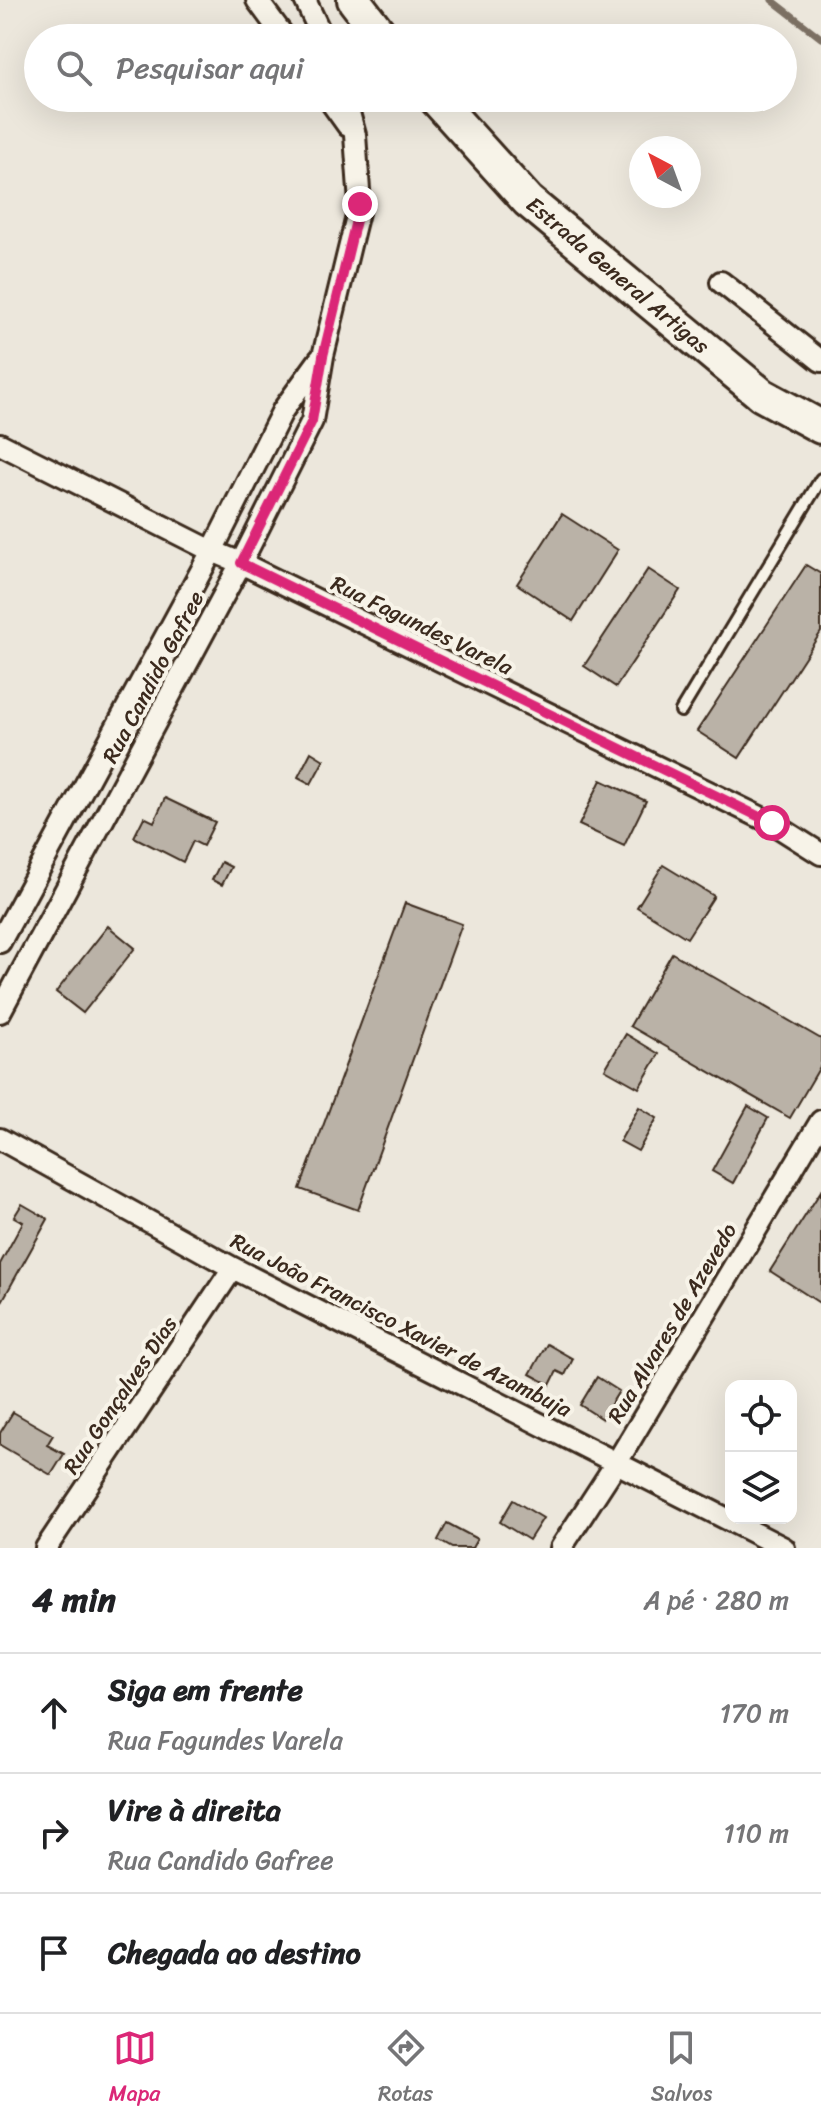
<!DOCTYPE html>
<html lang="pt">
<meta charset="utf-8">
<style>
:root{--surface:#fff;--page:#f6f6f6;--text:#202124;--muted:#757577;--line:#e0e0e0;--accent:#db2777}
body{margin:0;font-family:Sriracha,sans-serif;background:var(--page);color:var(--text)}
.controls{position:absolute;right:24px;bottom:24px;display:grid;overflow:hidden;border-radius:16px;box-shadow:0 8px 32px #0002}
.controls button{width:72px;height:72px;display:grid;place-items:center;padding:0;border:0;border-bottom:2px solid var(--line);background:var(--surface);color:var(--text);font:40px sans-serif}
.compass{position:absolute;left:629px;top:136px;width:72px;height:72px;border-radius:50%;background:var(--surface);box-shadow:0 8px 32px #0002;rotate:319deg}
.stop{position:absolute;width:24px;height:24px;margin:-18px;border:6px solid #db2777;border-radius:50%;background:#fff}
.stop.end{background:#db2777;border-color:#fff;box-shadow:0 2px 8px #0008}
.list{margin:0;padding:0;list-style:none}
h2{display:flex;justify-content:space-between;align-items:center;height:104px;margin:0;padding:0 32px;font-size:34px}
h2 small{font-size:26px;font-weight:400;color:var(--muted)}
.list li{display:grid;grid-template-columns:52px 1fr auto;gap:24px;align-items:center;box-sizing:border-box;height:120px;padding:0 32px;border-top:2px solid var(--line)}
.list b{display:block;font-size:30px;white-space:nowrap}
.list p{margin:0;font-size:26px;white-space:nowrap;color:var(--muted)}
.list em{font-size:26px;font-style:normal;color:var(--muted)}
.icon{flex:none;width:44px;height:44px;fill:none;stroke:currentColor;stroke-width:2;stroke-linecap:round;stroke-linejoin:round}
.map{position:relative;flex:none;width:821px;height:1548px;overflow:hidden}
.search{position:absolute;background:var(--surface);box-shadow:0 8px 32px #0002;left:24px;right:24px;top:24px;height:88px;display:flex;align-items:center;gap:20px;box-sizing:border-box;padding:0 28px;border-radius:44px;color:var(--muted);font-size:30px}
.sheet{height:464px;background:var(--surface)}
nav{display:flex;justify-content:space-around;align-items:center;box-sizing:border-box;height:112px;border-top:2px solid var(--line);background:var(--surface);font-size:22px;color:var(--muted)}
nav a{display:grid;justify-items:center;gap:4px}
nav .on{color:var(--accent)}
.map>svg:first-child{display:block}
</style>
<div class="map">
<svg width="821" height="1548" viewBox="0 0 821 1548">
<rect width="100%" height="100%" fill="#ece7dc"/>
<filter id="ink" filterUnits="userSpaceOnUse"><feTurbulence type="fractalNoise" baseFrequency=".0125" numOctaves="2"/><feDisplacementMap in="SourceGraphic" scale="16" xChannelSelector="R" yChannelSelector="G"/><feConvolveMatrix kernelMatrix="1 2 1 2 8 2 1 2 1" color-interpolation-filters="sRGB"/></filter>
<g filter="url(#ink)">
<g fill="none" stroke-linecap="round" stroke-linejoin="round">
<path stroke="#7c7064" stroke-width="7" d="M772 0 821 38"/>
</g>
<path fill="#bab2a7" stroke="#3b2a1e" stroke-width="2" d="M562 514 618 550 573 621 517 584Z
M806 565 821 574V632L739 758 697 731Z
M648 569 680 590 616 687 584 666Z
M311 752 324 760 311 784 298 777Z
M601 780 646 801 624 846 579 825Z
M165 798 215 822 203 846 193 841 183 862 134 837 144 817 154 822Z
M221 862 231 867 222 885 212 880Z
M663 865 714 896 687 938 637 907Z
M405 903 462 924 358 1210 300 1189Z
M108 926 135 948 83 1013 56 992Z
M672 953 821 1039V1065L790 1118 630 1026Z
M626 1034 659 1054 639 1088 605 1069Z
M748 1106 768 1118 733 1183 712 1171Z
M639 1107 657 1118 638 1151 620 1141Z
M821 1191V1304L770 1271Z
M22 1204 48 1219 0 1305V1264L23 1222 14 1217Z
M547 1344 573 1359 565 1375 557 1371 550 1385 530 1374Z
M597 1377 619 1391 602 1419 580 1405Z
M13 1412 53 1435 47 1445 64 1454 51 1475 0 1445V1433Z
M513 1500 543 1518 529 1540 500 1522Z
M447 1523 477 1539 472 1548H452L438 1540Z"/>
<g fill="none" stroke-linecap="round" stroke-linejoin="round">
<defs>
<path id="lane" d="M681 711 821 479"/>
<path id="street" d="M257 0 285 38
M305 0 323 38
M328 98 348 126
M721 282 821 361
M0 444 212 551 241 563 772 823 821 854
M0 942 212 551 283 410 320 359
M0 1012 241 563 312 421 323 356 360 204 355 135 345 98
M0 1139 233 1268 784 1548
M46 1548 233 1268
M561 1548 617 1462 821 1121"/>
<path id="primary" d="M354 0 383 38
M435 98 528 201 762 395 821 427"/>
</defs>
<use href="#lane" stroke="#3b2a1e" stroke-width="16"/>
<use href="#street" stroke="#3b2a1e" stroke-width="26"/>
<use href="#primary" stroke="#3b2a1e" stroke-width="38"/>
<use href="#lane" stroke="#f7f3e8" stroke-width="10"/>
<use href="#street" stroke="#f7f3e8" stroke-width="20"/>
<use href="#primary" stroke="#f7f3e8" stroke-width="32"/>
</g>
</g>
<g fill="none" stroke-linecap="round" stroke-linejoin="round" filter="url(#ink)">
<path stroke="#db2777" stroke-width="10" d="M360 204 323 356 312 421 241 563 772 823"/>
</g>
<g text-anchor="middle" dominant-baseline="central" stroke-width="8" stroke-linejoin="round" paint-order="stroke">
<g font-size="22" fill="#3b2a1e" stroke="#f7f3e8">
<text transform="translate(618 275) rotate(40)">Estrada General Artigas</text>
<text transform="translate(422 625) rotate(26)">Rua Fagundes Varela</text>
<text transform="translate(153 677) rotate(-62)">Rua Candido Gafree</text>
<text transform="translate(672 1323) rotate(-59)">Rua Alvares de Azevedo</text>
<text transform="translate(401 1325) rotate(27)">Rua João Francisco Xavier de Azambuja</text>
<text transform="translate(120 1395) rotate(-56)">Rua Gonçalves Dias</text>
</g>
</g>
</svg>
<div class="controls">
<button><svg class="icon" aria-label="locate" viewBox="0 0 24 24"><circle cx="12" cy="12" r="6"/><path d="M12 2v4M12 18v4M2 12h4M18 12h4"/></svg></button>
<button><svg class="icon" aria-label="layers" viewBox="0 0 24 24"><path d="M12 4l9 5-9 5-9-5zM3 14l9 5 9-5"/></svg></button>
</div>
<svg class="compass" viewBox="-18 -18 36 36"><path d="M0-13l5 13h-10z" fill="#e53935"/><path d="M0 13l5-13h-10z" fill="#757577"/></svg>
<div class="stop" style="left:772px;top:823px"></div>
<div class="stop end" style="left:360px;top:204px"></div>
<div class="search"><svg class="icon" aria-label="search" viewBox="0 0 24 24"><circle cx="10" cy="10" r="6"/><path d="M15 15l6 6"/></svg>Pesquisar aqui</div>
</div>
<section class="sheet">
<h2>4 min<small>A pé · 280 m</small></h2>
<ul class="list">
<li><svg class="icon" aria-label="ahead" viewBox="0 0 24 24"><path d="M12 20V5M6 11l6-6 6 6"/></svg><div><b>Siga em frente</b><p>Rua Fagundes Varela</p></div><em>170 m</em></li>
<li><svg class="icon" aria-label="right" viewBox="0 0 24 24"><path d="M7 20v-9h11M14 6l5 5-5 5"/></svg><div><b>Vire à direita</b><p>Rua Candido Gafree</p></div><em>110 m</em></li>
<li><svg class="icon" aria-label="arrive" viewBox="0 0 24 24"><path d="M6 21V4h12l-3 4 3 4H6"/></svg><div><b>Chegada ao destino</b></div></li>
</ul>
</section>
<nav>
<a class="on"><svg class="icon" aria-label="map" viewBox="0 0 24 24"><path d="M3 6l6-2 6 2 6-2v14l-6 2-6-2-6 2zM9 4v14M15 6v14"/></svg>Mapa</a>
<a><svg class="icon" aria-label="directions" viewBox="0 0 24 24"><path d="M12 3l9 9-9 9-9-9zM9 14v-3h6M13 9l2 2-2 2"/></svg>Rotas</a>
<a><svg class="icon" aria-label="saved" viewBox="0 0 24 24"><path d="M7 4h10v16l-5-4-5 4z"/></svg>Salvos</a>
</nav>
